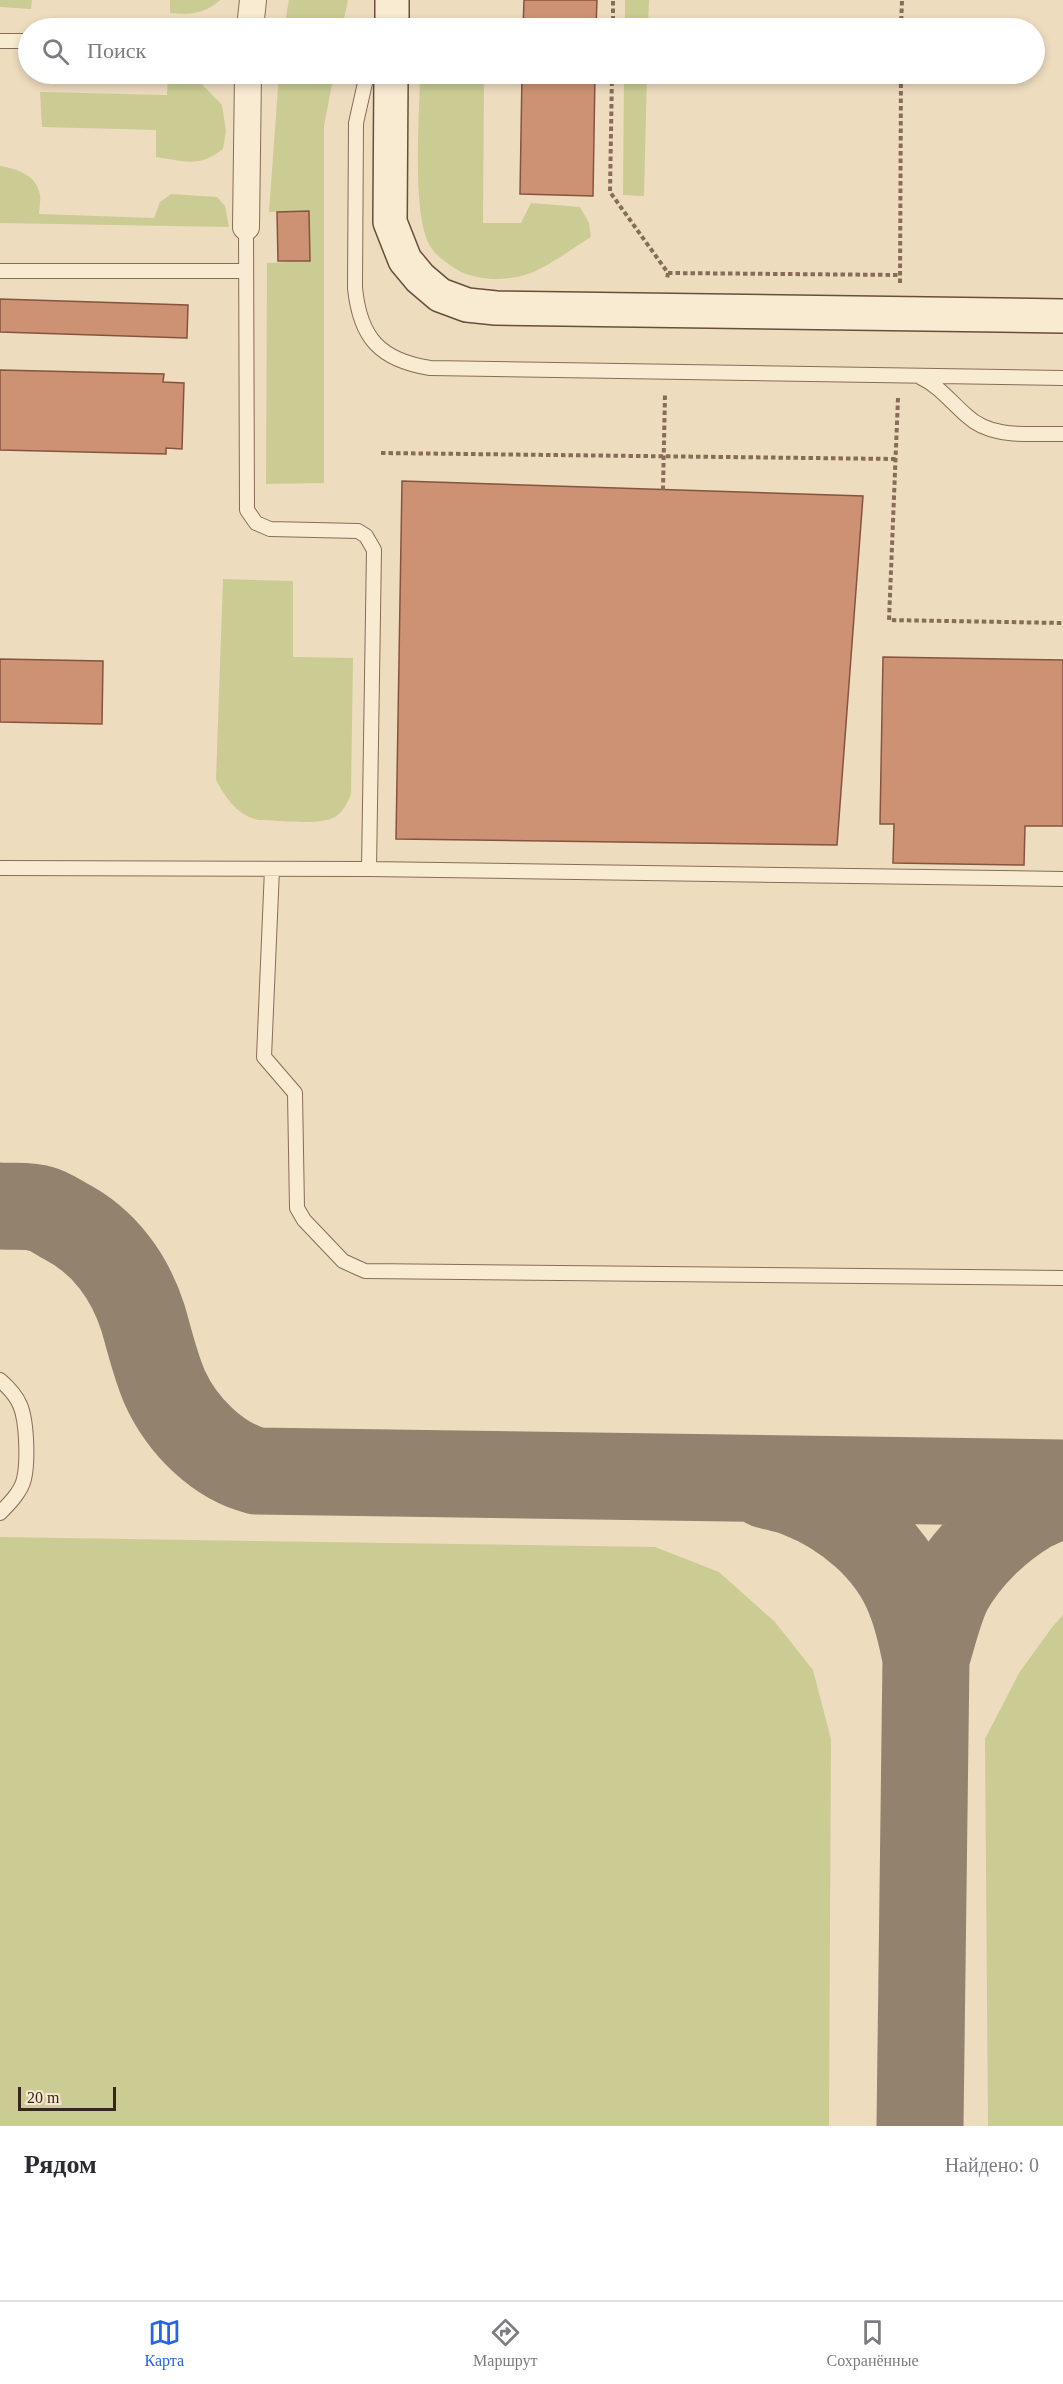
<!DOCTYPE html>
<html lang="ru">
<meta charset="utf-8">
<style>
:root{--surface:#fff;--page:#f2f2f3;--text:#2b2b33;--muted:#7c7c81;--line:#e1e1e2;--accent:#2563eb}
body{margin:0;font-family:"Times New Roman",serif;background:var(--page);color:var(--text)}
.scale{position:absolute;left:18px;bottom:15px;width:98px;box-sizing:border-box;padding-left:6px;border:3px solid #36271c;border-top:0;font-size:16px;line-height:21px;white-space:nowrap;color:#36271c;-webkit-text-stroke:4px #f6e7ce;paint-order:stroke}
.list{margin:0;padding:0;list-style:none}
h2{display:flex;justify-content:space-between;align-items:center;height:78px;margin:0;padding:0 24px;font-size:26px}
h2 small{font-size:20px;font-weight:400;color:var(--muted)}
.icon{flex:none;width:33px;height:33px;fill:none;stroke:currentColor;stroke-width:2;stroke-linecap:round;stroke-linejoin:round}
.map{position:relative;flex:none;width:1063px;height:2126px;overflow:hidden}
.search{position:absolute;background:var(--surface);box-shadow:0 3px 9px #0003;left:18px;right:18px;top:18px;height:66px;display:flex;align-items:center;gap:15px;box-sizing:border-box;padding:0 21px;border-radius:33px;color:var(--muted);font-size:22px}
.sheet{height:174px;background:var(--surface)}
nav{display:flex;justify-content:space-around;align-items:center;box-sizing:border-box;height:84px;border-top:2px solid var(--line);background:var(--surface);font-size:16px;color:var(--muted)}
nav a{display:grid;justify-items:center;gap:3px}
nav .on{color:var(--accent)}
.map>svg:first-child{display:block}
</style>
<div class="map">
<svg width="1063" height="2126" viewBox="0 0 1063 2126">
<rect width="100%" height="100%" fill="#eedcbf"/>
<path fill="#cacc93" d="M0 0H32L31 9 0 7Z
M170 0H220C205 14 189 15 170 13Z
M289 0H348L342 28H284Z
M625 0H649L648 28H625Z
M168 74 195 77 222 105 226 131 223 149C199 168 184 161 156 157V130L42 127 40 92 167 95Z
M279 74H334L324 126V483L266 484 267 263 310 261 309 211 269 212Z
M420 74H473L484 80 483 223H521L531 203 580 207 589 223 591 237C571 249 550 266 528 274 506 281 482 281 461 272 450 266 437 257 430 246 411 214 420 113 420 74Z
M624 74H647L644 196 623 195Z
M0 166C17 169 37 175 40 195 41 201 39 209 39 214L154 218 160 202 171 194 217 197 225 206 229 227 0 223Z
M223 579 293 581V657L353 658 351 794C348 802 343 812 335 817 318 826 277 820 258 820 237 815 226 798 216 780Z
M0 1537 655 1547 719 1572 775 1622 813 1670 831 1739 829 2126H0Z
M1063 1615V2126H988L985 1739 1019 1673 1053 1626Z"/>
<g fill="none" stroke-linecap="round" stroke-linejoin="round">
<path stroke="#92826e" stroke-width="87" d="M0 1206C13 1207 29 1205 41 1209 49 1211 58 1217 65 1221 104 1241 130 1277 143 1318 150 1342 155 1365 165 1388 182 1425 217 1461 257 1471L1063 1483
M767 1485C778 1488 789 1490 799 1494 846 1512 892 1551 910 1599 918 1618 922 1638 926 1658
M920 2126 926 1658C933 1636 938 1612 948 1591 966 1558 997 1528 1029 1509 1040 1503 1052 1499 1063 1494"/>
</g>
<path fill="#cd9274" stroke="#86543d" stroke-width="1.5" d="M524 0H597L596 28H523Z
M522 74H595L593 196 520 194Z
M309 211 310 261H278L277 212Z
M0 299 188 305 187 338 0 332Z
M0 370 164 374 163 382 184 383 182 449 166 448V454L0 450Z
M402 481 863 496 837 845 396 839Z
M883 657 1063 660V826H1025L1024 865 893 863 894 824H880Z
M0 659 103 661 102 724 0 722Z"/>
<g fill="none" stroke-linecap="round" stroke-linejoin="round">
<defs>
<path id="service" d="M0 41H28
M367 74 356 123 355 288C360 338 380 360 430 368L1063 378
M246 227 247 510 256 523 270 529 358 531 366 536 374 550 369 869
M0 271H246
M920 377C939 386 950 401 966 415 992 440 1030 433 1063 434
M0 868 369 869 1063 879
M272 869 264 1057 295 1093 297 1208 304 1220 343 1261 365 1271 1063 1278
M0 1380C8 1387 16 1395 20 1405 27 1421 28 1462 24 1479 21 1492 9 1504 0 1513"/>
<path id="minor" d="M250 28 253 0
M246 227 248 74"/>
<path id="secondary" d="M392 28V0
M391 74 390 222 405 260 420 278 440 295 467 305 496 308 1063 316"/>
</defs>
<use href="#service" stroke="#876d57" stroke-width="16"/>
<use href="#minor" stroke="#876d57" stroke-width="28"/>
<use href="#secondary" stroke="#684e3b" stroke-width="36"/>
<path stroke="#876d57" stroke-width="4" stroke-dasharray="4.5 3" stroke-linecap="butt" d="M613 28V0
M901 28 902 0
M612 74 610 192 668 273 667 279
M668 273 900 275
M900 283 901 74
M898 398 889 620 1063 623
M381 453 896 459
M663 490 665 394"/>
<use href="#service" stroke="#f9ead2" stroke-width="14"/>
<use href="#minor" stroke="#f9ead2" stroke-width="26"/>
<use href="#secondary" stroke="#f9ead2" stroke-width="33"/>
</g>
</svg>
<div class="scale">20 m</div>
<div class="search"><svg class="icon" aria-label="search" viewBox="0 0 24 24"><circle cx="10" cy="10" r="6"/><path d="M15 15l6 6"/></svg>Поиск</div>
</div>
<section class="sheet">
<h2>Рядом<small>Найдено: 0</small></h2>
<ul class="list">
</ul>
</section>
<nav>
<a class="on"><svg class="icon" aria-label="map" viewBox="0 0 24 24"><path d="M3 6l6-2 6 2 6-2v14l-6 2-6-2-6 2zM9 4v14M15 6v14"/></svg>Карта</a>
<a><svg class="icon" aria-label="directions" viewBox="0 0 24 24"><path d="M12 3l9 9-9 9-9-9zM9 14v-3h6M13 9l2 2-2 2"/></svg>Маршрут</a>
<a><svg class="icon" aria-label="saved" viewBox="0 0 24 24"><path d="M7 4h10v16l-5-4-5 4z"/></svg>Сохранённые</a>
</nav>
